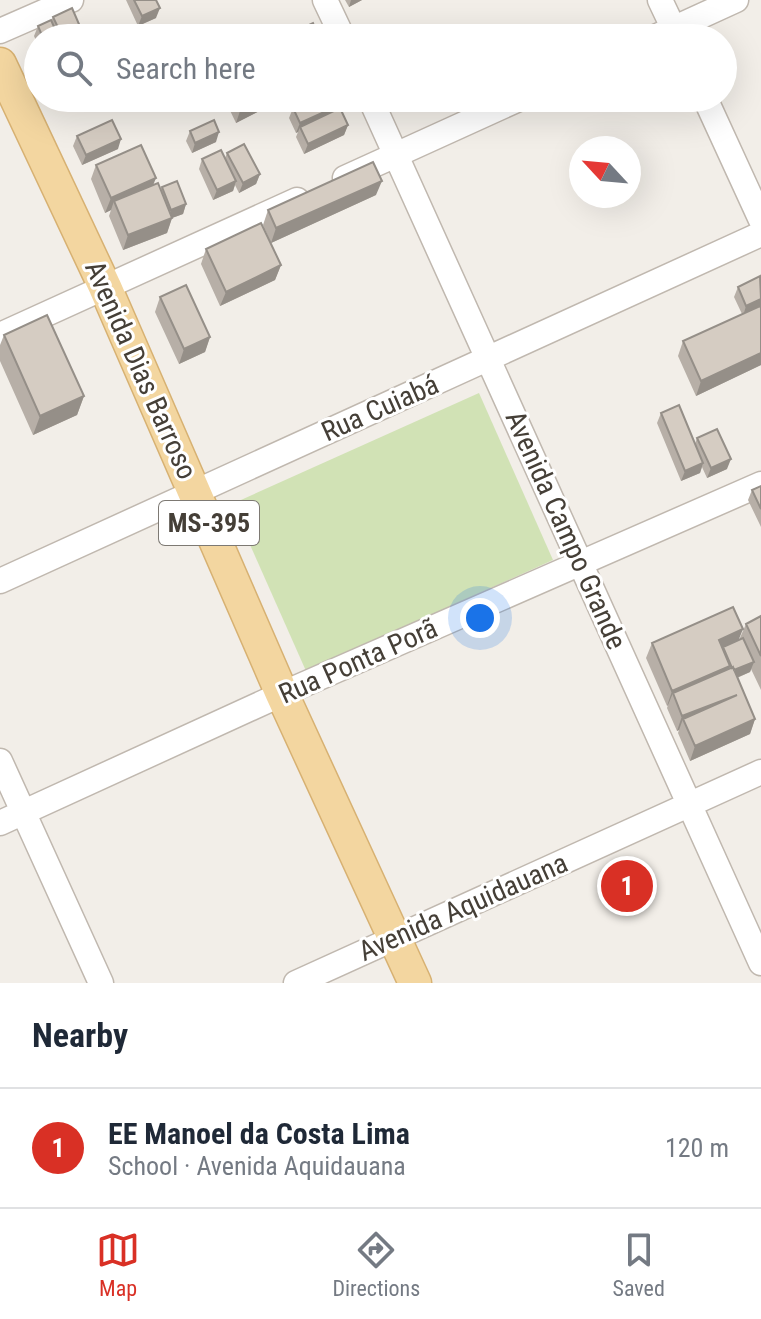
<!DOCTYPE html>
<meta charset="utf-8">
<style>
:root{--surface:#fff;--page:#f6f6f7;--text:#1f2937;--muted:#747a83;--line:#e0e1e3;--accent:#d93025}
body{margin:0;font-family:"Roboto Condensed",sans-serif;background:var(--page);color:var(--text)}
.compass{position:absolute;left:569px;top:136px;width:72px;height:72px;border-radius:50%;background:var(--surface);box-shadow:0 8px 32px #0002;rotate:296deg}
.you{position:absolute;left:480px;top:618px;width:28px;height:28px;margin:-20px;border:6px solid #fff;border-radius:50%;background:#1a73e8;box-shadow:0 0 0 12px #1a73e833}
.badge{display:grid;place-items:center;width:52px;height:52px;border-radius:50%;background:var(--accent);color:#fff;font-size:26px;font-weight:700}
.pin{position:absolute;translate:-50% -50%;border:4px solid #fff;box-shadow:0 2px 8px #0006}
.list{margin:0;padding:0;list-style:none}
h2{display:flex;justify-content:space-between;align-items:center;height:104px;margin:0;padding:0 32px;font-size:34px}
h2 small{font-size:26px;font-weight:400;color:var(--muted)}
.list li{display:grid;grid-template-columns:52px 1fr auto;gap:24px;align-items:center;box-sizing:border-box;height:120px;padding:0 32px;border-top:2px solid var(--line)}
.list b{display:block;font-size:30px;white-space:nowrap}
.list p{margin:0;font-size:26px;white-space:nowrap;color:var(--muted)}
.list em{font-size:26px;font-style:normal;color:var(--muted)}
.icon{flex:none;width:44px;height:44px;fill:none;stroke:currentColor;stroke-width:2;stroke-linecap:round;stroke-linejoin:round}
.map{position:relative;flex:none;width:761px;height:983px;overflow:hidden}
.search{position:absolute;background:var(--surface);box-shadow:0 8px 32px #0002;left:24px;right:24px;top:24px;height:88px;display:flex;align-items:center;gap:20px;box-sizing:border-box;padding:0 28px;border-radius:44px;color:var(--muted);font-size:30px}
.sheet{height:224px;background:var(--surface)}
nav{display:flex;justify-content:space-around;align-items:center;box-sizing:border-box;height:112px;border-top:2px solid var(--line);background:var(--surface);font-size:22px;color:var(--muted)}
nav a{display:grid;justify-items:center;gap:4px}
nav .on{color:var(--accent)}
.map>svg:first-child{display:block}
</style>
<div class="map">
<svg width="761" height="983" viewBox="0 0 761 983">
<rect width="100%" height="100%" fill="#f2eee8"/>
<path fill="#d1e2b5" d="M479 393 553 560 306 671 232 504Z"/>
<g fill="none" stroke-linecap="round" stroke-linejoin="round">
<defs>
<path id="minor" d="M325 0 343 38
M660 0 678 38
M0 31 71 0
M653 38 736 0
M370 98 761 963
M705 98 761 220
M345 178 521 98
M0 335 297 200
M0 581 761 234
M0 761 101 983
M0 823 282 694 761 484
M296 983 761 772"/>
<path id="major" d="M0 64 105 287 282 694 415 983"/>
</defs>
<use href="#minor" stroke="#c0b8af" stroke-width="27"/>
<use href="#major" stroke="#d7b172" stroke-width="35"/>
<use href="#minor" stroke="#fff" stroke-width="24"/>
<use href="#major" stroke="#f3d6a0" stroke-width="32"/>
</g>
<path fill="#b7afa7" d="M126 0H156V18L138 26Z
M345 0H362L349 7Z
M53 17 85 38H38V45L34 36 38 26 51 21Z
M224 98H278L277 102 236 123Z
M293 108 348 125 344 135 304 154 296 137 298 132 296 133 289 118Z
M190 131 216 142 192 153 186 141Z
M77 136 118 149 82 165 73 146Z
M227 153 260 174 256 184 239 193 235 185 233 191 213 200 199 169 202 159 225 158Z
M96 165 161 189 162 187 186 204 183 214 172 218 167 233 123 250 109 216 111 210 105 213 91 179Z
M376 195 271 243 263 225 268 210Z
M206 249 281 265 275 280 220 306 201 264Z
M760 276 761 365 696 396 678 356 683 341 742 314 734 297 738 287Z
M160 297 210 337 205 352 179 364 155 312Z
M4 335 84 396 77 415 33 435 0 361V345Z
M661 413 695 444 697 438 727 469 707 478 702 467 700 473 681 481 657 423Z
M761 486V527L748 500 752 490Z
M761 616V690L751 669 750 672 737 678 755 719 750 734 690 761 678 733 679 730 677 731 667 708 668 705 667 706 646 658 652 643 739 640 746 624Z"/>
<path fill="#958f88" d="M351 0H362L349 7Z
M160 8 156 18 138 26 142 16Z
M261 98H278L277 102 236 123 241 108Z
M342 104 338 114 300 127 298 132 296 133 300 123Z
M348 125 344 135 304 154 308 144Z
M219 132 216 142 192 153 195 143Z
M121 139 118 149 82 165 86 155Z
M260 174 256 184 239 193 243 183Z
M156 178 150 193 114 201 111 210 105 213 111 198Z
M236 181 233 191 213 200 217 190Z
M382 181 376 195 271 243 276 228Z
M186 204 183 214 172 218 167 233 123 250 128 235 168 219 171 210Z
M281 265 275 280 220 306 226 292Z
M761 299V307L743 316 746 306Z
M210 337 205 352 179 364 184 349Z
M761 353V365L696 396 701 381Z
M84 396 77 415 33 435 40 416Z
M731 459 727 469 707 478 711 468Z
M703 463 700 473 681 481 685 471Z
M743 629 737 644 721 651 719 640Z
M754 662 750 672 729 681 733 671Z
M730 666 724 681 673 693 668 705 667 706 672 691Z
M737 695 683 719 679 730 677 731 682 716Z
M755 719 750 734 690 761 695 746Z"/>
<path fill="#d5ccc2" stroke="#958f88" stroke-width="2" d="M134 0H156L160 8 142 16Z
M72 8 85 38H63L53 17Z
M51 20 59 38H43L38 26Z
M313 23 319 38H281Z
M236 98H261L241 108Z
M315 98H339L342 104 300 123 293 108Z
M340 108 348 125 308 144 300 127Z
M112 120 121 139 86 155 77 136Z
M214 120 219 132 195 143 190 131Z
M244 144 260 174 243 183 227 153Z
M141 145 156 178 111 198 96 165Z
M221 150 236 181 217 190 202 159Z
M373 162 382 181 276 228 268 210Z
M177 181 186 204 171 210 162 187Z
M158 183 172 218 128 235 114 201Z
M261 223 281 265 226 292 206 249Z
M760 276 761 299 746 306 738 287Z
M186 285 210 337 184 349 160 297Z
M760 306 761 308V353L701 381 683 341Z
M47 315 84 396 40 416 4 335Z
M679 405 703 463 685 471 661 413Z
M717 429 731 459 711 468 697 438Z
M761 486V509L752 490Z
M733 607 743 629 719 640 730 666 672 691 652 643Z
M761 616V656L746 624Z
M743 638 754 662 734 670 733 667 732 668 723 647Z
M733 667 755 719 695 746 683 719 737 695 682 716 673 693Z"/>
<g text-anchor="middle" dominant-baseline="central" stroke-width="6" stroke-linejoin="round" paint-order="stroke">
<rect fill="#fff" stroke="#7d7973" stroke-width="2" x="159" y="501" width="100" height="44" rx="6"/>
<g font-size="26" font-weight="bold" fill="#453f37">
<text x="209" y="523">MS-395</text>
</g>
<g font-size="28" fill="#453f37" stroke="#fff">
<text transform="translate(141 370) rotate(66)">Avenida Dias Barroso</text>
<text transform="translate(380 408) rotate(-24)">Rua Cuiabá</text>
<text transform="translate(566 530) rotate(66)">Avenida Campo Grande</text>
<text transform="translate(358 661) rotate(-24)">Rua Ponta Porã</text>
<text transform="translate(463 907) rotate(-24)">Avenida Aquidauana</text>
</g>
</g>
</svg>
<svg class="compass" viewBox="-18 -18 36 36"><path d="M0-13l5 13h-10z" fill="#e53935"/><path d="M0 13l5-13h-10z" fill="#747a83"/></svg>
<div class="you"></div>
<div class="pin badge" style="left:627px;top:886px">1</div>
<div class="search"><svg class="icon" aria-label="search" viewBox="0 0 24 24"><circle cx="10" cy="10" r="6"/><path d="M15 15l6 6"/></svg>Search here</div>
</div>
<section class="sheet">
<h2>Nearby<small></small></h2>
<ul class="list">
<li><span class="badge">1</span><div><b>EE Manoel da Costa Lima</b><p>School · Avenida Aquidauana</p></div><em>120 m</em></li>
</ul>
</section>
<nav>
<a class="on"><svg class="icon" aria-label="map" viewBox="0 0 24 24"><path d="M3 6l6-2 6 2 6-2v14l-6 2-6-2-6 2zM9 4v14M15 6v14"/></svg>Map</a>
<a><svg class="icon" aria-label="directions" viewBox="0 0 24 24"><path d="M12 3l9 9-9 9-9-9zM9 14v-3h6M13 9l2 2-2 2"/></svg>Directions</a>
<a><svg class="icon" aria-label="saved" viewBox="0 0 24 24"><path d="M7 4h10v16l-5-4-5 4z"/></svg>Saved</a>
</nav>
